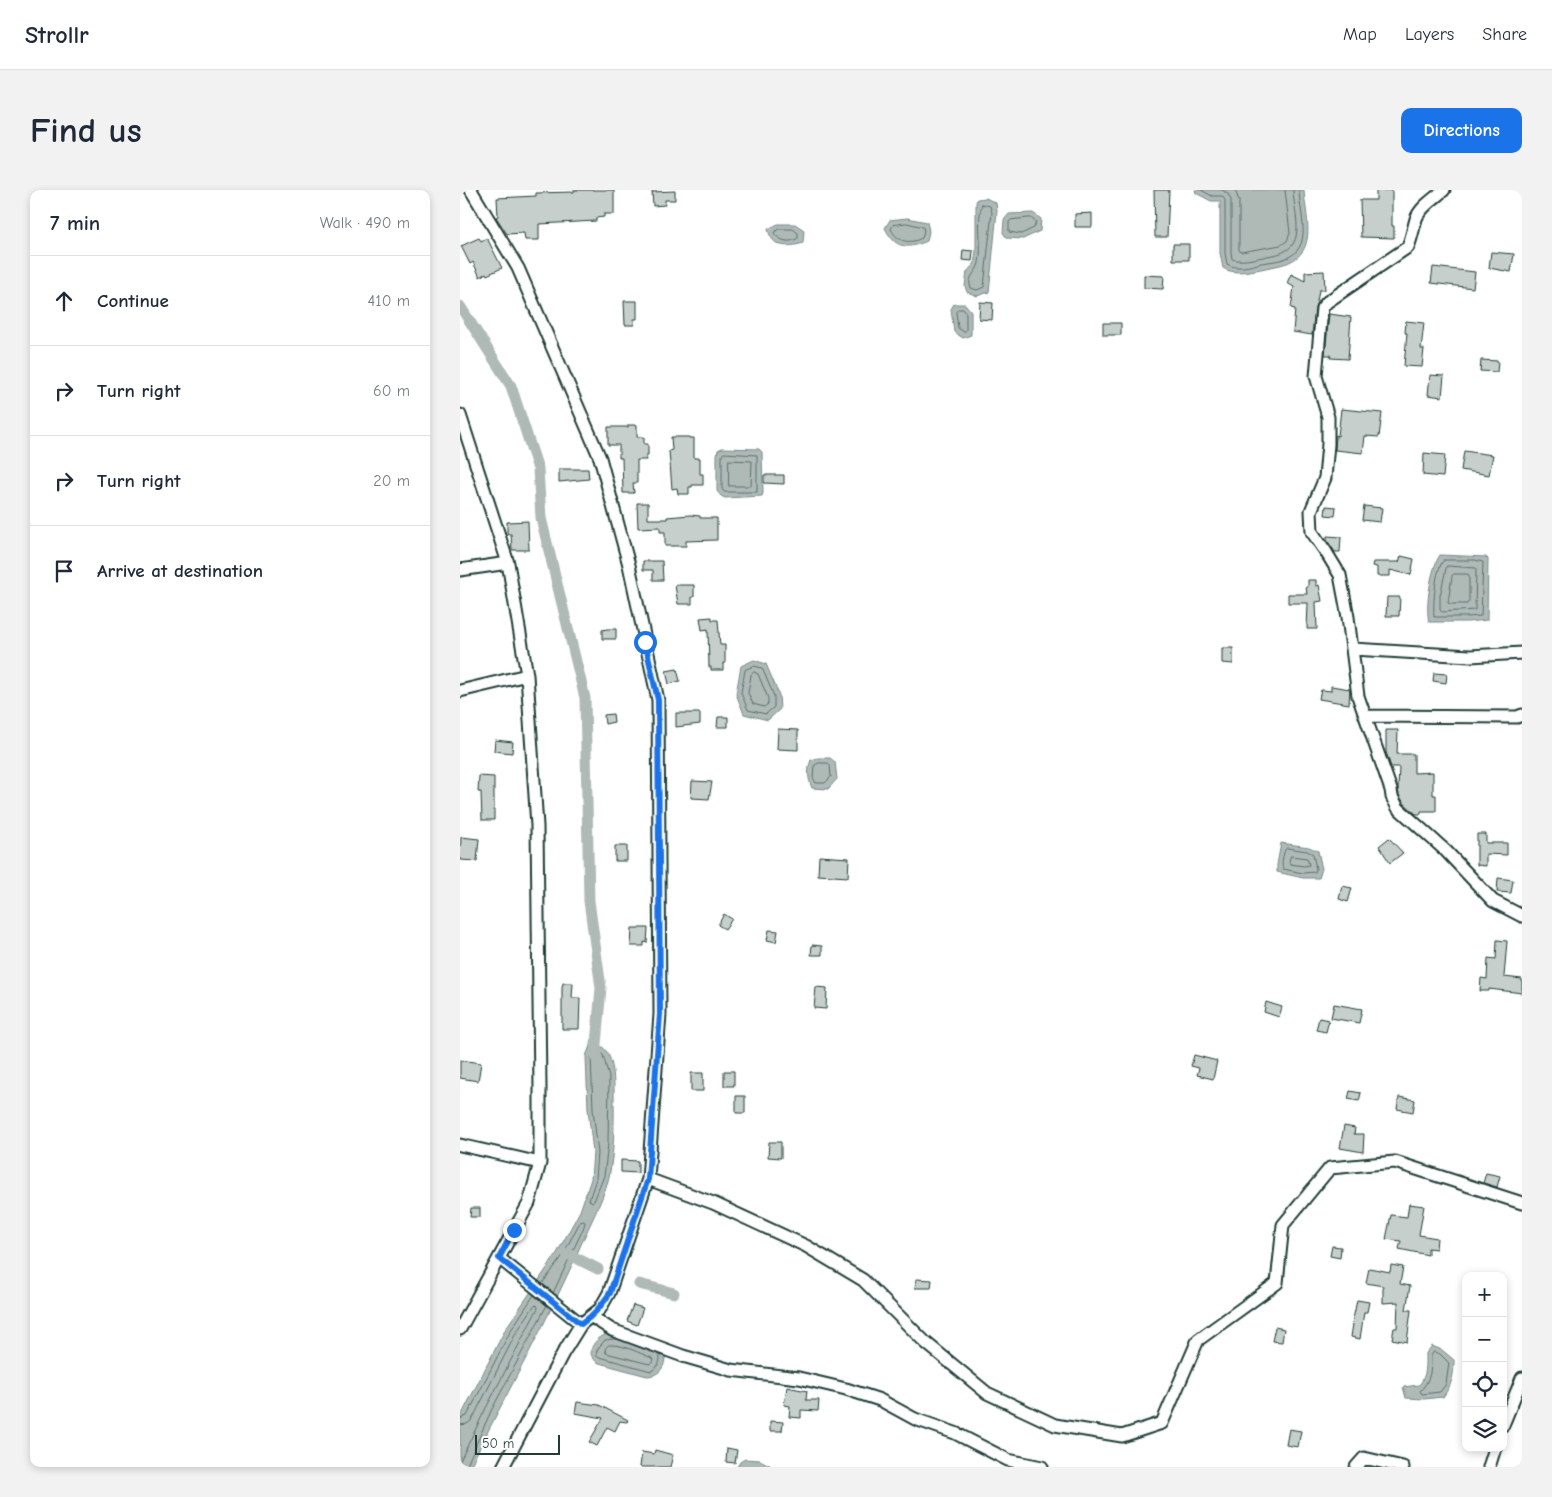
<!DOCTYPE html>
<meta charset="utf-8">
<style>
:root{--surface:#fff;--page:#f2f2f3;--text:#1f2937;--muted:#747a83;--line:#e0e1e3;--accent:#1a73e8}
body{margin:0;font-family:"Comic Neue",sans-serif;background:var(--page);color:var(--text)}
.controls{position:absolute;right:15px;bottom:15px;display:grid;overflow:hidden;border-radius:10px;box-shadow:0 2px 8px #0003}
.controls button{width:45px;height:45px;display:grid;place-items:center;padding:0;border:0;border-bottom:1px solid var(--line);background:var(--surface);color:var(--text);font:25px sans-serif}
.scale{position:absolute;left:15px;bottom:12px;width:85px;box-sizing:border-box;padding-left:5px;border:2px solid #1f3d34;border-top:0;font-size:14px;line-height:18px;white-space:nowrap;color:#1f3d34;-webkit-text-stroke:4px #fff;paint-order:stroke}
.stop{position:absolute;width:15px;height:15px;margin:-11px;border:4px solid #1a73e8;border-radius:50%;background:#fff}
.stop.end{background:#1a73e8;border-color:#fff;box-shadow:0 1px 5px #0008}
.list{margin:0;padding:0;list-style:none}
h2{display:flex;justify-content:space-between;align-items:center;height:65px;margin:0;padding:0 20px;font-size:21px}
h2 small{font-size:16px;font-weight:400;color:var(--muted)}
.list li{display:grid;grid-template-columns:32px 1fr auto;gap:15px;align-items:center;box-sizing:border-box;height:90px;padding:0 20px;border-top:1px solid var(--line)}
.list b{display:block;font-size:19px;white-space:nowrap}
.list em{font-size:16px;font-style:normal;color:var(--muted)}
.icon{flex:none;width:28px;height:28px;fill:none;stroke:currentColor;stroke-width:2;stroke-linecap:round;stroke-linejoin:round}
.map{position:relative;flex:none;width:1062px;height:1277px;overflow:hidden;border-radius:10px}
header{display:flex;align-items:center;gap:30px;box-sizing:border-box;height:70px;padding:0 25px;background:var(--surface);border-bottom:1px solid var(--line)}
header strong{font-size:24px}
nav{display:flex;gap:28px;margin-inline-start:auto;font-size:18px}
.intro{display:flex;align-items:center;justify-content:space-between;box-sizing:border-box;height:120px;padding:0 30px}
h1{margin:0;font-size:35px}
.button{padding:12px 22px;border-radius:10px;background:var(--accent);color:#fff;font-size:18px;font-weight:700}
main{display:flex;gap:30px;padding:0 30px}
aside{flex:1;background:var(--surface);border-radius:10px;box-shadow:0 2px 8px #0003}
.map>svg:first-child{display:block}
</style>
<header>
<strong>Strollr</strong>
<nav><a>Map</a><a>Layers</a><a>Share</a></nav>
</header>
<div class="intro"><h1>Find us</h1><a class="button">Directions</a></div>
<main>
<aside>
<h2>7 min<small>Walk · 490 m</small></h2>
<ul class="list">
<li><svg class="icon" aria-label="ahead" viewBox="0 0 24 24"><path d="M12 20V5M6 11l6-6 6 6"/></svg><div><b>Continue</b></div><em>410 m</em></li>
<li><svg class="icon" aria-label="right" viewBox="0 0 24 24"><path d="M7 20v-9h11M14 6l5 5-5 5"/></svg><div><b>Turn right</b></div><em>60 m</em></li>
<li><svg class="icon" aria-label="right" viewBox="0 0 24 24"><path d="M7 20v-9h11M14 6l5 5-5 5"/></svg><div><b>Turn right</b></div><em>20 m</em></li>
<li><svg class="icon" aria-label="arrive" viewBox="0 0 24 24"><path d="M6 21V4h12l-3 4 3 4H6"/></svg><div><b>Arrive at destination</b></div></li>
</ul>
</aside>
<div class="map">
<svg width="1062" height="1277" viewBox="0 0 1062 1277">
<rect width="100%" height="100%" fill="#fff"/>
<filter id="ink" filterUnits="userSpaceOnUse"><feTurbulence type="fractalNoise" baseFrequency=".02" numOctaves="2"/><feDisplacementMap in="SourceGraphic" scale="10" xChannelSelector="R" yChannelSelector="G"/><feConvolveMatrix kernelMatrix="1 2 1 2 8 2 1 2 1" color-interpolation-filters="sRGB"/></filter>
<g filter="url(#ink)">
<path fill="#afbab7" stroke="#758883" d="M735 0H844C845 25 859 61 827 73 819 76 809 77 801 79 789 81 773 85 763 78L760 63V11H751L736 3Z
M526 8 536 13 537 21 529 102 517 106 507 102 505 96 507 82 514 74 516 61V13L517 9Z
M573 23 581 29 580 41 563 49 547 48 543 43 544 30 549 24Z
M447 28 467 32 469 41 467 51C446 60 435 58 425 38L430 30Z
M318 34H335L344 40 343 53C327 58 312 58 308 39Z
M494 114H505L511 121V145L503 148 494 142 491 119Z
M262 258 299 259 302 262 303 303 302 306 265 308 261 306 257 301V265L258 260Z
M980 365 1026 367 1028 369 1027 430 1008 432H969C965 417 971 378 980 365Z
M294 470 306 474 319 505 320 519 308 530 284 524 276 504 281 476Z
M358 568H370L375 572 377 589 368 599 352 598C348 589 347 580 351 570Z
M821 653 849 657 858 661 862 679 859 688H843L817 682V675Z
M136 854C153 858 154 885 154 900 154 928 155 958 149 987 145 1005 131 1032 123 1050 90 1128 47 1201 10 1277H0V1228L46 1138 96 1065 120 1021 131 989 133 962 128 919 126 866 130 856Z
M152 1143 205 1164C206 1176 200 1186 187 1186L139 1173C121 1164 137 1144 152 1143Z
M972 1156 982 1160 994 1170C994 1185 992 1195 983 1207L964 1209 946 1208 943 1197 959 1195C967 1186 966 1175 966 1163Z
M285 1269 300 1270 313 1277H277L280 1272Z"/>
<g fill="none" stroke-linecap="round" stroke-linejoin="round">
<path stroke="#596f68" stroke-width="1" d="M741 0 752 6H762L765 10V63L767 74C775 80 792 76 801 73 809 72 817 71 824 69 855 59 839 23 839 0
M762 0 768 4 771 10V62L772 69C781 72 793 69 803 67 810 65 819 65 825 61 846 50 833 19 833 0
M775 0 779 11V60L781 62 821 55 827 51 830 43 825 0
M522 14 530 16 532 22 524 97 517 100 511 98C506 87 517 83 519 73 523 54 516 33 522 14Z
M571 28 576 32 574 38 561 44 549 42V32L551 30Z
M447 33 463 37 464 41 462 48C450 54 438 53 431 39L433 35Z
M319 39H333L338 43V48C330 54 319 51 314 43Z
M499 119H503L506 123V140L504 142 498 138 496 122Z
M264 263 297 265V302H264L262 299V266Z
M269 270 292 271 291 296H269Z
M984 370H1015L1023 372 1021 426 1007 427H974C973 415 975 378 984 370Z
M987 376 1016 378 1015 420 982 422 980 420V406Z
M994 384H1007L1009 385V411L1007 414H990L988 413 992 386Z
M294 476 302 478 314 506V517L306 524 288 520 281 503 285 480Z
M294 482 298 484 308 508V514L304 517 293 514 288 503 291 485Z
M359 573H368L370 575 371 587 365 593H356L353 588 354 576Z
M827 658 847 661 853 664 856 679 855 682 843 683 823 679C821 673 823 665 825 660Z
M831 666 847 668 849 675 844 676 830 674 829 672Z
M137 859 143 865 149 887 148 954 144 986 134 1011 132 1012 129 1010 136 989 138 963 133 919 131 867 134 860Z
M82 1094 101 1068 120 1032 124 1031 125 1033 123 1039 93 1103
M155 1149 145 1150 137 1160 136 1166 191 1181C197 1178 200 1174 200 1167L197 1164
M149 1155C163 1154 179 1163 192 1168L193 1172 189 1174 146 1163 145 1159Z
M974 1162 980 1164 989 1173 986 1194 980 1202 962 1204 960 1201C971 1190 971 1180 971 1166Z
M0 1229 7 1226 51 1140 74 1105
M0 1235 7 1234 12 1230 56 1143 74 1116 77 1115 78 1118 26 1218 0 1271
M6 1277 31 1221 87 1115"/>
<path stroke="#afbab7" stroke-width="11" d="M0 116 51 196 78 279 81 328 125 508 129 711 141 798 136 854V867
M106 1063 138 1079
M179 1094 214 1103"/>
</g>
<path fill="#c7cfcc" stroke="#1f3d34" d="M114 0H154V24H144V27L136 28V31L79 34V50H65L64 43 47 44 36 27 38 26 37 8 76 6V3L114 2Z
M694 0H709L707 47H695Z
M916 0H932V36H934V48L901 47 900 10H916Z
M215 1V10H205V15L193 16 192 2Z
M632 23V37H615V24Z
M19 48 21 51 27 48 42 78 27 85 26 83 20 87 13 72 10 74 1 56Z
M713 54H729V70H713Z
M503 60 513 61 512 71 502 70Z
M1031 62 1054 64 1051 82 1029 78Z
M973 77 1015 82 1013 98 971 93Z
M864 81 865 100H859L857 112 855 117 852 145 833 142 835 119 831 118 834 97 827 93 831 84 845 91V82Z
M684 85 704 86 703 99 684 98Z
M164 111H177V129H174V135H165Z
M520 112 533 113 532 130 519 129Z
M869 124 891 127 888 169 870 168 871 165H865Z
M946 131 964 133 961 159H964L962 177 944 176 947 143H945Z
M643 133H661V145H643Z
M1021 170 1038 171 1037 182 1020 181Z
M970 185 984 186 982 207 968 205Z
M881 219 922 223 919 247 905 246 903 263 875 260 876 245 878 246Z
M168 235H177V247H184V254H188V265H186V270H177V293H173L174 303H163L162 268H159V255H148V237H168Z
M211 247H229V248H234V268H240V284H243V295H232V297H229V304H218L217 298 212 299 209 261 212 260Z
M1004 261 1033 265 1029 285 1001 280Z
M964 263 985 265 983 287 963 285Z
M99 279H128L129 289 99 292Z
M304 285H324V294L304 293Z
M177 313H188V329H207V327L230 325 240 326V328H257V350L226 351V356H205V342H200V337L178 338Z
M866 316 876 317 875 326 865 325Z
M904 316 922 318 920 332 902 330Z
M68 331 69 360H52L51 344H47V332Z
M867 346 881 347 880 362H875L867 350Z
M941 366 954 369 951 385 930 380V386H917V377L912 376 913 372H939Z
M183 371H202L203 390H193V380H183Z
M848 390H856V396L859 395 862 411 856 412 857 439H847L848 413H828V404H847L846 397H848Z
M215 395H234V407H232V414H218Z
M927 407H940L939 426H926Z
M252 427V430H258L260 455H265V474H263V480H251V477H249L248 439 242 440 240 428Z
M147 439H156V449H142V440Z
M762 458H773V474L762 473Z
M217 479 220 491 209 494 206 481Z
M974 483 987 484 986 493 973 491Z
M871 496 890 499 889 514 859 509 861 500 871 501Z
M216 523H240V534L216 537Z
M153 524 154 532 145 534 144 525Z
M258 527H268V537H257Z
M318 539 338 540V560L317 559Z
M926 540H938L937 564H954V583L973 582V605H976V621H961V624H956L944 613 939 605 938 598 939 577H931L926 562Z
M35 550 53 552 52 563 34 561Z
M19 586 34 587V630H22L21 602H18Z
M232 591 252 592 249 609 231 608Z
M1017 644H1026V653H1047V665L1026 664V676L1017 675Z
M1 647 19 649 17 671 0 670Z
M929 648 943 663 930 673 919 656Z
M155 656H167V671H155Z
M359 666 389 668 388 687 358 685Z
M1038 688 1053 690 1051 703 1037 702Z
M882 696 892 698 888 712 879 709Z
M264 724 272 729 265 739 258 735Z
M172 738H188L187 753 184 752V756H171Z
M309 740 318 741 316 752 307 750Z
M1037 750 1047 751 1044 787 1062 789V803L1029 799V801H1020L1021 788 1027 789 1028 768 1036 769Z
M352 755 362 756V765H351Z
M103 793H113L112 808H120L119 839H102V797Z
M356 797 367 798 366 819 354 818Z
M806 812 822 817 819 827 804 822Z
M874 814 902 819 899 833 871 828Z
M859 828 869 830 866 842 856 840Z
M734 865 757 871 753 889 737 885 739 878 731 876Z
M0 870 21 873 18 891 0 888Z
M264 881H274V896H264Z
M231 883H243V901H231Z
M890 901 901 903 899 911 888 909Z
M276 906H285V923H276Z
M939 907 955 910 953 922 937 919Z
M884 936 895 938 894 944H904L903 962 880 958Z
M309 952H321V968L308 967Z
M161 970 178 971V983L161 982Z
M1026 983 1040 986 1037 997 1023 993Z
M949 1014 964 1016 959 1045 977 1048 976 1059 968 1058V1065L939 1059 941 1051 926 1049 931 1025 947 1027Z
M11 1018H20V1027H10Z
M872 1056 881 1057 880 1068 870 1066Z
M931 1075 943 1077 940 1094 950 1096 946 1120H951L947 1152 932 1149 934 1138H937L938 1112 923 1113V1096L906 1093 909 1078 930 1082Z
M456 1089 472 1090 471 1098H455Z
M897 1110 909 1112 907 1122H904L900 1149 891 1147 893 1134H892Z
M173 1115 183 1118 177 1135 167 1131Z
M815 1137 824 1139 822 1152 812 1151Z
M327 1197 347 1201 346 1210H359L358 1221 341 1220V1228L329 1227 330 1216 324 1215Z
M117 1212 139 1215 168 1230 167 1232 160 1231 155 1241 147 1237 137 1256 129 1252 143 1228 115 1223Z
M310 1231 323 1232 322 1241H310Z
M829 1239 841 1241 838 1257 826 1255Z
M267 1258 277 1260 275 1273 266 1272Z
M195 1260 213 1265 210 1277H180L182 1262 194 1264Z"/>
<g fill="none" stroke-linecap="round" stroke-linejoin="round">
<defs>
<path id="minor" d="M11 0 58 78 140 268 169 375 198 510 200 824 188 989 149 1103 140 1119 121 1134 103 1163 43 1277
M984 0C975 8 960 17 956 29 953 39 952 47 948 57L867 112 862 118 856 186 868 227V254L865 288 851 321 852 342 866 362 880 385 888 427 898 506 931 600 932 607 938 618 986 661 1033 711 1062 726
M0 225 48 373 67 485 77 636 80 898V973L69 1013 0 1139
M0 380 48 373
M893 459 1010 466 1062 463
M0 501 67 485
M906 526 1057 527 1062 525
M0 955 80 973
M188 989 253 1013 346 1056 403 1090 465 1152 527 1203 595 1235 662 1246 702 1233 738 1150 817 1093 823 1035 870 978 935 972 1062 1013
M39 1068 121 1134
M132 1127 152 1140 223 1166 271 1180 339 1188 386 1199 420 1210 455 1229 495 1243 548 1270 582 1277
M1043 1235 1062 1188
M896 1277 904 1268 943 1277
M1029 1277 1035 1258"/>
</defs>
<use href="#minor" stroke="#1f3d34" stroke-width="15"/>
<use href="#minor" stroke="#fff" stroke-width="11"/>
</g>
</g>
<g fill="none" stroke-linecap="round" stroke-linejoin="round" filter="url(#ink)">
<path stroke="#1a73e8" stroke-width="6" d="M54 1040 39 1068 121 1134C134 1125 141 1116 150 1103L188 989 200 824 198 510 185 452"/>
</g>
</svg>
<div class="controls">
<button>+</button>
<button>−</button>
<button><svg class="icon" aria-label="locate" viewBox="0 0 24 24"><circle cx="12" cy="12" r="6"/><path d="M12 2v4M12 18v4M2 12h4M18 12h4"/></svg></button>
<button><svg class="icon" aria-label="layers" viewBox="0 0 24 24"><path d="M12 4l9 5-9 5-9-5zM3 14l9 5 9-5"/></svg></button>
</div>
<div class="scale">50 m</div>
<div class="stop" style="left:185px;top:452px"></div>
<div class="stop end" style="left:54px;top:1040px"></div>
</div>
</main>
